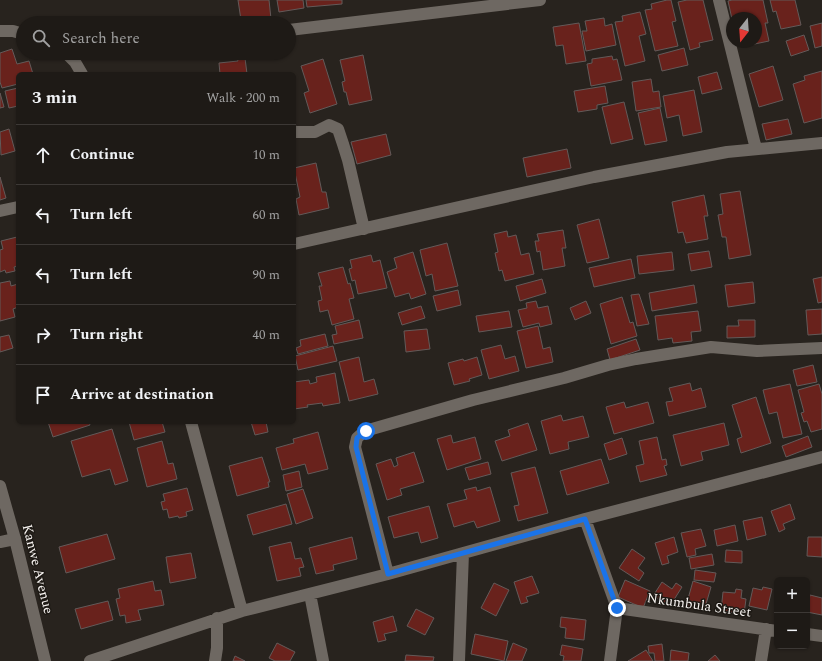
<!DOCTYPE html>
<meta charset="utf-8">
<style>
:root{--surface:#1e1a16;--page:#26231f;--text:#f1f3f6;--muted:#a1a1a1;--line:#3c3835}
body{margin:0;font-family:Spectral,serif;background:var(--page);color:var(--text)}
.controls{position:absolute;right:12px;bottom:12px;display:grid;overflow:hidden;border-radius:6px;box-shadow:0 1px 3px #0004}
.controls button{width:36px;height:36px;display:grid;place-items:center;padding:0;border:0;border-bottom:1px solid var(--line);background:var(--surface);color:var(--text);font:20px sans-serif}
.compass{position:absolute;left:726px;top:12px;width:36px;height:36px;border-radius:50%;background:var(--surface);box-shadow:0 1px 3px #0004;rotate:197deg}
.stop{position:absolute;width:12px;height:12px;margin:-9px;border:3px solid #1a73e8;border-radius:50%;background:#fff}
.stop.end{background:#1a73e8;border-color:#fff;box-shadow:0 1px 4px #0008}
.list{margin:0;padding:0;list-style:none}
h2{display:flex;justify-content:space-between;align-items:center;height:52px;margin:0;padding:0 16px;font-size:17px}
h2 small{font-size:13px;font-weight:400;color:var(--muted)}
.list li{display:grid;grid-template-columns:26px 1fr auto;gap:12px;align-items:center;box-sizing:border-box;height:60px;padding:0 16px;border-top:1px solid var(--line)}
.list b{display:block;font-size:15px;white-space:nowrap}
.list em{font-size:13px;font-style:normal;color:var(--muted)}
.icon{flex:none;width:22px;height:22px;fill:none;stroke:currentColor;stroke-width:2;stroke-linecap:round;stroke-linejoin:round}
.map{position:relative;flex:none;width:822px;height:661px;overflow:hidden}
.search{position:absolute;background:var(--surface);box-shadow:0 1px 3px #0004;left:16px;top:16px;width:280px;height:44px;display:flex;align-items:center;gap:10px;box-sizing:border-box;padding:0 14px;border-radius:22px;color:var(--muted);font-size:15px}
.panel{position:absolute;background:var(--surface);box-shadow:0 1px 3px #0004;left:16px;top:72px;width:280px;height:352px;border-radius:6px}
.map>svg:first-child{display:block}
</style>
<div class="map">
<svg width="822" height="661" viewBox="0 0 822 661">
<rect width="100%" height="100%" fill="#28231e"/>
<path fill="#69221c" stroke="#635a59" d="M238 0H269L271 19H268V23H252V19L241 20Z
M277 0H303L304 8 279 12Z
M306 0H342V4L307 7Z
M667 0H671L676 21 672 22 678 46 655 51 645 10 652 9 651 4Z
M687 0H703L713 40 699 43 700 47 690 50 678 2Z
M732 0H763L768 23H765L769 41 745 46 744 42H756V18L732 19 728 1Z
M770 0H795L801 25 781 29 776 11 773 12Z
M640 12 646 34 639 36 645 61 625 66 615 22 623 21 622 16Z
M604 18 605 26 612 24 616 45 586 51 582 31H587L585 21Z
M579 23 586 61 566 64 563 45 556 46 553 27Z
M822 23V46L815 48 810 26Z
M804 35 809 50 791 56 786 41Z
M684 48 688 65 662 71 658 55Z
M12 49 17 64 29 61 33 74H18V84L2 88 0 82V53Z
M363 55 372 100 349 105 346 92H344L342 82 345 81 340 60Z
M612 56 613 60 617 59 622 80 591 86 587 64 592 63V59Z
M237 58H245L247 74H220L219 63 238 61Z
M323 59 337 104 310 113 304 93 309 91 301 66Z
M773 66 783 100 759 107 749 74Z
M822 71V118L804 123 793 84 805 80 804 76Z
M717 72 722 89 702 94 698 77Z
M651 79 653 92 659 91 661 107 636 111 632 82Z
M605 86 608 103 597 105V109L578 112 574 91Z
M18 88V106L9 108 5 91Z
M694 90 702 132 683 136 679 115 667 118 663 96Z
M0 93 4 107 0 108Z
M624 102 633 139 611 144 602 107Z
M660 108 667 141 645 145 638 113Z
M294 113 296 128H294Z
M788 119 792 134 766 140 762 124Z
M9 129 15 151 1 155 0 132Z
M386 134 391 155 357 164 351 142Z
M567 149 571 168 527 177 523 158Z
M316 163 322 192H326L329 208 299 215 296 199 300 197 294 168Z
M0 177 6 198 0 200Z
M740 191 751 255 729 259 726 237H722L718 215 723 214 720 194Z
M704 195 708 216H704L708 239 686 243 683 232 678 233 672 202Z
M599 219 609 258 587 263 577 225Z
M563 230 566 248H562L565 266 543 270 540 251 537 252 535 241H539L537 234Z
M507 231 508 237 516 235 521 255 529 253 534 274 505 281 502 270 499 271 495 253 498 252 494 234Z
M17 237 18 266 14 267 15 271 6 273 5 270 0 272V250L3 249 1 241Z
M447 243 458 286 435 291 432 274 426 276 420 250Z
M709 251 712 267 691 271 688 254Z
M413 252 426 294 411 299 409 293 395 297 387 272 397 268 394 258Z
M672 252 674 270 639 274 637 256Z
M371 255 373 262 380 260 387 288 358 294 355 280 352 281 349 269 352 268 350 260Z
M631 259 635 278 594 287 589 268Z
M343 267 348 284 350 283 354 298 349 299 354 319 332 325 328 310 320 312 318 301 322 300 319 286H322L318 273Z
M822 277V302L818 303 813 279Z
M542 279 546 293 520 301 516 286Z
M10 281 11 286 18 284V307L13 309 15 317 0 321V283Z
M753 282 755 303 728 307 725 285Z
M694 285 697 303 652 311 649 293Z
M458 290 461 305 437 311 433 296Z
M639 294 649 324 637 326 631 295Z
M622 297 630 323 633 322 637 336 611 344 600 304Z
M536 301 538 308 548 306 552 324 540 327 539 323 523 327 518 310 527 308 526 303Z
M586 301 591 313 575 320 570 308Z
M421 306 425 318 402 325 398 313Z
M822 309V334L808 335 806 310Z
M509 311 512 327 479 332 476 316Z
M698 311 701 331 691 332 692 341 673 343 672 338 658 340 655 316Z
M359 320 363 338 334 344 332 335 337 334 335 326Z
M738 320H755V337L727 338V326H739Z
M538 326 543 349 550 347 553 362 526 368 517 331Z
M427 329 430 349 406 352 404 331Z
M325 334 328 346 298 354 296 348 301 346 300 340Z
M9 335 13 348 0 352V337Z
M636 339 640 350 610 360 607 349Z
M501 345 505 359 515 356 519 371 489 379 481 350Z
M333 346 337 361 298 370 295 356Z
M359 357 364 382 374 379 378 394 349 401 339 362Z
M477 357 482 375 469 379 470 381 454 385 448 363 463 359 464 361Z
M813 365 817 382 797 386 793 370Z
M335 373 340 403 323 406 322 403 307 405 308 407 294 409V382L309 380 310 384 317 382 316 377Z
M690 383 692 391 701 388 706 407 669 416 666 402 673 401 669 388Z
M790 384 802 434 783 438 777 412 769 414 763 390Z
M819 384 822 394V429L811 432 807 421 804 422 801 413 804 412 798 390Z
M756 397 771 443 741 453 737 439 742 437 732 405Z
M624 402 626 408 648 402 654 423 614 434 606 407Z
M561 415 563 421 583 416 589 437 568 442 569 449 550 454 541 421Z
M48 422H89L90 425 53 437Z
M129 422H162L165 432 134 440Z
M251 422H266L268 432 255 435Z
M528 423 537 450 502 461 495 441 510 436 508 430Z
M724 423 729 445 701 452 703 460 681 466 673 435Z
M112 429 128 481 115 485 110 469 82 477 71 441Z
M318 432 328 469 308 474 305 464 282 470 276 448 294 443 293 439Z
M451 435 453 443 475 437 481 459 447 470 437 439Z
M808 436 812 447 786 457 782 446Z
M657 437 662 460 666 459 667 465 664 466 667 475 640 482 636 466 644 464 639 441Z
M622 438 627 454 609 460 604 444Z
M162 441 168 464 173 463 177 479 147 487 137 448Z
M414 452 424 482 400 489 402 495 387 500 376 464 391 459 394 467 398 465 396 458Z
M262 457 270 482H268L269 487 237 496 229 466Z
M601 459 609 483 567 495 560 471Z
M488 462 491 474 469 480 465 468Z
M535 467 548 513 518 521 514 506 519 505 511 473Z
M299 471 302 487 286 491 283 475Z
M476 487 477 491 490 487 500 521 477 528 474 521 454 527 447 504 467 499 464 490Z
M187 488 193 510 186 512 187 516 179 518 178 516 169 518 167 509 163 510 161 502 165 501 163 494Z
M303 489 313 518 296 524 287 494Z
M286 504 292 524 253 535 247 515Z
M790 504 795 519 783 524 785 529 779 532 771 511Z
M429 506 438 538 421 543 418 532 394 538 388 517Z
M762 517 766 535 747 540 743 521Z
M735 525 738 541 717 546 714 530Z
M701 529 706 546 695 549 696 555 687 557 681 533Z
M107 534 115 559 66 573 59 547Z
M352 537 357 559 333 565 334 570 316 574 309 548Z
M674 537 678 552 667 556 669 563 662 565 655 543Z
M808 537H822V557L807 556Z
M291 542 295 559 301 558 304 567 299 568 301 576 277 581 269 547Z
M632 549 645 558 638 568 644 573 639 581 619 568Z
M726 550 742 551V563L725 562Z
M191 553 196 578 170 583 166 557Z
M712 554 714 565 691 569 689 558Z
M695 570 716 573 714 582 694 580Z
M532 576 539 593 526 597 528 602 521 604 514 582Z
M625 580 650 591 643 608 618 597Z
M153 581 155 591 161 590 164 605 138 610 141 620 126 623 125 615 120 616 116 599 120 598 118 589Z
M693 581 711 587 704 611 686 606Z
M662 582 672 589 676 583 682 587 670 606 653 596Z
M494 583 509 590 496 616 481 608Z
M763 587 772 589 767 610 749 606 753 588 762 590Z
M736 589 742 590 741 598 746 599 744 614 721 611 723 592 735 593Z
M810 595 822 598V615L807 612Z
M108 601 113 620 81 629 75 609Z
M416 609 434 618 425 635 407 626Z
M393 616 397 631 384 634 386 640 378 642 373 622Z
M561 617 586 620 584 640 565 638 566 628 560 627Z
M475 634 508 641 504 661 471 654Z
M277 643 295 652 290 661H275L269 658Z
M513 643 527 649 522 661H506Z
M662 644 664 661H655L654 653H649L648 646Z
M562 645 583 649 581 661H563L564 656 560 655Z
M646 650 653 661H628Z
M671 650 689 653 688 661H670Z
M406 655 434 657 433 661H405Z
M715 655 720 661H708Z
M235 656 245 661H233Z"/>
<g fill="none" stroke-linecap="round" stroke-linejoin="round">
<path stroke="#6e6862" stroke-width="12" d="M719 0 756 149
M289 30 540 0
M0 31H13L23 34
M66 53 75 62 82 74
M294 132H315L329 125 338 129 343 144 348 160 364 229
M0 211 18 207
M294 244 594 177 727 152 822 143
M191 422 242 611
M585 519 617 608 610 661
M0 542 15 539
M388 574 355 447 357 438 365 431 473 400 564 378 608 365 636 359 711 347 757 351 822 348
M310 594 323 661
M617 608 777 631
M807 634 822 636
M90 661 242 611 388 574 585 519 822 457
M215 661 217 648V618
M459 661 463 553
M761 661 766 629"/>
<path stroke="#6e6862" stroke-width="12" d="M0 486 15 539 45 661"/>
</g>
<g fill="none" stroke-linecap="round" stroke-linejoin="round">
<path stroke="#1a73e8" stroke-width="5" d="M366 431 357 438 356 447 388 574 585 519 617 608"/>
</g>
<g text-anchor="middle" dominant-baseline="central" stroke-width="3" stroke-linejoin="round" paint-order="stroke">
<g font-size="14" fill="#f7f3f0" stroke="#1e1a15">
<text transform="translate(38 569) rotate(76)">Kanwe Avenue</text>
<text transform="translate(699 605) rotate(8)">Nkumbula Street</text>
</g>
</g>
</svg>
<div class="controls">
<button>+</button>
<button>−</button>
</div>
<svg class="compass" viewBox="-18 -18 36 36"><path d="M0-13l5 13h-10z" fill="#e53935"/><path d="M0 13l5-13h-10z" fill="#a1a1a1"/></svg>
<div class="stop" style="left:366px;top:431px"></div>
<div class="stop end" style="left:617px;top:608px"></div>
<div class="search"><svg class="icon" aria-label="search" viewBox="0 0 24 24"><circle cx="10" cy="10" r="6"/><path d="M15 15l6 6"/></svg>Search here</div>
<section class="panel">
<h2>3 min<small>Walk · 200 m</small></h2>
<ul class="list">
<li><svg class="icon" aria-label="ahead" viewBox="0 0 24 24"><path d="M12 20V5M6 11l6-6 6 6"/></svg><div><b>Continue</b></div><em>10 m</em></li>
<li><svg class="icon" aria-label="left" viewBox="0 0 24 24"><path d="M17 20v-9H6M10 6l-5 5 5 5"/></svg><div><b>Turn left</b></div><em>60 m</em></li>
<li><svg class="icon" aria-label="left" viewBox="0 0 24 24"><path d="M17 20v-9H6M10 6l-5 5 5 5"/></svg><div><b>Turn left</b></div><em>90 m</em></li>
<li><svg class="icon" aria-label="right" viewBox="0 0 24 24"><path d="M7 20v-9h11M14 6l5 5-5 5"/></svg><div><b>Turn right</b></div><em>40 m</em></li>
<li><svg class="icon" aria-label="arrive" viewBox="0 0 24 24"><path d="M6 21V4h12l-3 4 3 4H6"/></svg><div><b>Arrive at destination</b></div></li>
</ul>
</section>
</div>
